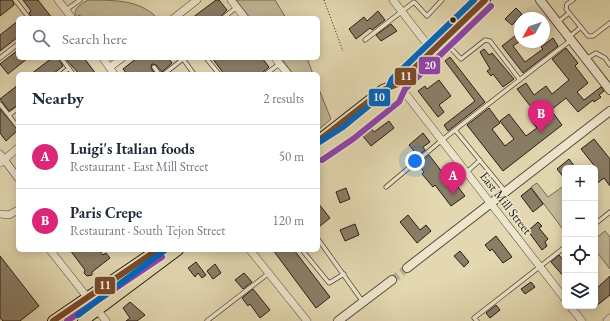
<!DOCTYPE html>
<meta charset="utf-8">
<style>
:root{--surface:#fff;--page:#f2f2f3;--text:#1f2937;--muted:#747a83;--line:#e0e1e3;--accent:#db2777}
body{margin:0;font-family:"EB Garamond",serif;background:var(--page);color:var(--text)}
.controls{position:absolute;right:12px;bottom:12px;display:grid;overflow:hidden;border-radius:6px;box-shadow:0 2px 10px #0003}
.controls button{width:36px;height:36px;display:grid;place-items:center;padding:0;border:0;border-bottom:1px solid var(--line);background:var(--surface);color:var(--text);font:20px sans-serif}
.compass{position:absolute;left:514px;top:12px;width:36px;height:36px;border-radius:50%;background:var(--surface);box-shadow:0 2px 10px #0003;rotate:230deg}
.you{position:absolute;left:415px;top:161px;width:14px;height:14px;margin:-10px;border:3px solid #fff;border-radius:50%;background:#1a73e8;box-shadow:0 0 0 6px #1a73e833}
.badge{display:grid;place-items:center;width:26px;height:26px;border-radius:50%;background:var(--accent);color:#fff;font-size:13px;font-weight:700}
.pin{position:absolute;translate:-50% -33px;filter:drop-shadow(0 1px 2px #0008)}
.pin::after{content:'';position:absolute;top:21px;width:14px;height:12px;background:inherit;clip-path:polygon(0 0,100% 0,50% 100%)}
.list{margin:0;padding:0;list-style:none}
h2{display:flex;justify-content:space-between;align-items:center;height:52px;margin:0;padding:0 16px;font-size:17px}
h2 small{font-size:13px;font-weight:400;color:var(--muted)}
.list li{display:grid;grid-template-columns:26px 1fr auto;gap:12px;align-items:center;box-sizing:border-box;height:64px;padding:0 16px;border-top:1px solid var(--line)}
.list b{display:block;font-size:15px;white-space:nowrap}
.list p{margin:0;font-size:13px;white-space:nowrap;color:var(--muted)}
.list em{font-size:13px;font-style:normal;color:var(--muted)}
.icon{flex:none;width:22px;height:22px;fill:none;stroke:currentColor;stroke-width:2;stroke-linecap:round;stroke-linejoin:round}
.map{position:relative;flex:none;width:610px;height:321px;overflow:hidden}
.search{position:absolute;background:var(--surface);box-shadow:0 2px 10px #0003;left:16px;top:16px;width:304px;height:44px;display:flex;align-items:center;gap:10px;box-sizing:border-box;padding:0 14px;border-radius:6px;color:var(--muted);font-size:15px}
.panel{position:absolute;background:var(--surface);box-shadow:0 2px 10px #0003;left:16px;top:72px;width:304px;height:180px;border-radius:6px}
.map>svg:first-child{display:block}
</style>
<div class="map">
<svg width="610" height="321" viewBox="0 0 610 321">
<rect width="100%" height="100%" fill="#e3d8b1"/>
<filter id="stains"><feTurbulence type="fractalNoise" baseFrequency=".005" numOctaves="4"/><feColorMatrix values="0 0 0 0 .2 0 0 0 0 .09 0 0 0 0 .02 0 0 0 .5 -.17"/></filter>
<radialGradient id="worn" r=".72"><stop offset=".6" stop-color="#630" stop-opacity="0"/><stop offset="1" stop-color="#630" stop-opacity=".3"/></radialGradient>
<path fill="#c3b897" stroke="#766a56" d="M88 0C115 0 140 0 157 18H84L79 15 76 18C72 9 81 4 88 0Z
M236 0H275L286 18H250Z
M281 58H307L313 74H293Z
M318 87 331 119 318 130Z
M537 183 548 197 565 185V232L531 187Z
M605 231 610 237V269L595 250V239Z"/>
<path fill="#8a7e67" stroke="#291c16" d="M0 0H12L14 5 0 16Z
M23 0H38L52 18H32L29 13 31 11Z
M216 0H219L227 10 220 18H192Z
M516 8 522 14 512 25 505 19Z
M378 11 385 20 372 30 370 28 356 39 349 29 364 17 367 21Z
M18 21V37L0 51V35Z
M391 24 397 31 381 41 376 35Z
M520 32V41L513 46 525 62 543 49 541 47 553 38 558 46 523 73 502 46Z
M566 48 578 63 575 66 588 83 577 92 584 100 601 87 604 91 599 95 601 97 594 102 593 100 578 112 566 98 551 110 562 125 503 171 467 125 489 108 500 123 492 129 505 146 514 139 500 121 509 114 526 136 537 128 531 121 538 116 517 89 526 83 534 95 546 86 552 94 569 80 552 59Z
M484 49 489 55 492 53 514 79 503 87 493 74 491 76 487 71 490 69 480 52Z
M18 50V58H28L8 74 0 64Z
M450 57 485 102 448 131 444 125 475 101 445 61Z
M52 58H58L63 66 53 74H31Z
M65 58H84L96 74H79Z
M137 58H168L172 63 162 72 156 65 152 64 151 68 155 74H127L123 69Z
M212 58H262L269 67 261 74H224Z
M439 80 451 96 439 105 444 112 438 117 418 91 425 86 427 89Z
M18 85V105L9 111 0 99Z
M0 109 18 130 6 141 0 133Z
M389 121 394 128 371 146 362 135 371 128 374 132Z
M423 133 430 142 423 147 425 150 418 156 409 145Z
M594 139 610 159V186L604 178 595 185V171L597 169 581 149Z
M429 155 452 185 455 183 465 196 451 206 435 185 433 187 422 174 424 172 418 164Z
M569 159 576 168H565V179L557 169Z
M346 188 350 199 340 203 336 192Z
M531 188 543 204 533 212 521 196Z
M318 203 330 218 320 226 318 223Z
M408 215 420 230 426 225 431 231 417 243 400 222Z
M538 222 542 226 539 228 548 239 545 242 547 246 542 250 528 231Z
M355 224 359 235 345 241 340 230Z
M496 236 512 257 503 263 492 249 490 251 485 245Z
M70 250H99L103 255 106 253 110 258 92 272V275L87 276 84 273 85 270Z
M273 250H294L330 297 316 308Z
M460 251 469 262 464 267 454 256Z
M559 255 565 262V278L551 262Z
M0 256 39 306 20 321H3L0 318Z
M196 262 206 275 202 278 198 273 195 277 188 268Z
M215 264 221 273 213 279 207 271Z
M244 273 252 282 243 289 235 280Z
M610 276V295L595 307V290Z
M531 282 535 287 525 294 521 289Z
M253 289 270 310 260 318 250 304 248 306 242 298Z
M130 302 145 315 137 321H126L130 318 123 308Z
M496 305 500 310 490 318 486 313Z"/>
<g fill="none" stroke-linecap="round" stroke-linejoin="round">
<path stroke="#beb292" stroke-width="8" stroke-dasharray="8 4" stroke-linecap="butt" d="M392 280 407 268"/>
<defs>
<path id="service" d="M15 0 29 18
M472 0 478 6
M573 0 567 4 566 9 588 36H593L610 23
M66 10 80 0
M223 18 237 7
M558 22 569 13
M569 37 581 27
M365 40 414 2 427 16 442 0
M445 42 461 59 485 40 490 41 520 80
M0 58 18 44
M61 58 73 74
M206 58 219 74
M183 59 194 74
M586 59 596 53 605 58 610 65
M154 67 159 74
M62 74 69 68
M164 74 183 59
M266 74 279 64
M0 104 18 127
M9 115 18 108
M455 130 505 191
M467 172 480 160
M386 187 442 140 571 40
M595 224 610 212
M318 239 363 302
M302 250 329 283 344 274
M207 321 269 273
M477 321 474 318 565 247"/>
<path id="minor" d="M58 0 72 18
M231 0 245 18
M393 0 433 52
M174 18 197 0
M103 58 114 74
M275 58 288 74
M110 67 122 58
M398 84 565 299
M0 154 18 178
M0 163 18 148
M0 214 9 215 18 210
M50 250 106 321
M250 250 307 321
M570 306 582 321
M607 321 610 318"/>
<path id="tertiary" d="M540 0 610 90
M407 268 610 111
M338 321 392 280"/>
<path id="primary" d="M318 141 383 90 398 84 433 52 485 0
M318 153 348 133 394 96 398 84
M53 321 157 250
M83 321 178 250"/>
</defs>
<use href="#service" stroke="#584b3d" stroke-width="5"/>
<use href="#minor" stroke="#584b3d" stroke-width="8"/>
<use href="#tertiary" stroke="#584b3d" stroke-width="10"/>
<use href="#primary" stroke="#291c16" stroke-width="12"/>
<path stroke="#291c16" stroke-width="1" stroke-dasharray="1 2" stroke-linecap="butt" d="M324 0 343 51"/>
<use href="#service" stroke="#ede6cc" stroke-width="3.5"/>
<use href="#minor" stroke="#ede6cc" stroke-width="7"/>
<use href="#tertiary" stroke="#ede6cc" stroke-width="8"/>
<use href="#primary" stroke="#e3d8b1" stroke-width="10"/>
<defs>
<path id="bus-1" d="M318 141 383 90 398 84 485 0
M53 321 157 250"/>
<path id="bus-2" d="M322 160 353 139 399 102 405 89 491 6
M67 321 162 257"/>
<path id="bus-3" d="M318 143 343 127 387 91 392 79 474 0
M78 315 165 250"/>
</defs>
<use href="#bus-1" stroke="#ede6cc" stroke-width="9"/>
<use href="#bus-2" stroke="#ede6cc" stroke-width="9"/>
<use href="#bus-3" stroke="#ede6cc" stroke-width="9"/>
<use href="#bus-1" stroke="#7a4b2a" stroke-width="6"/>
<use href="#bus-2" stroke="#8e44ad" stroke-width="6"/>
<use href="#bus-3" stroke="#0065bd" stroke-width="6"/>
</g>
<circle fill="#291c16" stroke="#ede6cc" stroke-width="1.5" cx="453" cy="20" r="3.5"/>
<g text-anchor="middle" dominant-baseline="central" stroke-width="3" stroke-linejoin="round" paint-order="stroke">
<g font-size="13" fill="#291c16" stroke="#ede6cc">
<text transform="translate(506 203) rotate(52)">East Mill Street</text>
</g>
</g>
<g stroke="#ede6cc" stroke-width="1.5">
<rect x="418" y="56" width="23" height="19" rx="4" fill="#8e44ad"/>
<rect x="394" y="67" width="23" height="19" rx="4" fill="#7a4b2a"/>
<rect x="368" y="88" width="23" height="19" rx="4" fill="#0065bd"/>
<rect x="94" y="276" width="22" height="19" rx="4" fill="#7a4b2a"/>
</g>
<g font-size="11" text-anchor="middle" font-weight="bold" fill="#fff">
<text x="430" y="69">20</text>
<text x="406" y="80">11</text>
<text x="379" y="101">10</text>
<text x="105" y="289">11</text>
</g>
<rect width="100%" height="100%" filter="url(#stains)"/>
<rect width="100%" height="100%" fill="url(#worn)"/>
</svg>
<div class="controls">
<button>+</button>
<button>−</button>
<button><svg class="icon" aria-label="locate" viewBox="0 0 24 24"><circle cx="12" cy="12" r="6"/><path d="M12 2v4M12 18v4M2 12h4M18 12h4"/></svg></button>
<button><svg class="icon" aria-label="layers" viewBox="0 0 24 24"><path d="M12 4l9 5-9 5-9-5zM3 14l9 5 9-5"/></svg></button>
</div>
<svg class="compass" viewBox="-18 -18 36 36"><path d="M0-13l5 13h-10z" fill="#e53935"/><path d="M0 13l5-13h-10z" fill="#747a83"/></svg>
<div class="you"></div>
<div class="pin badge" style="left:453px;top:195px">A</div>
<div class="pin badge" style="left:541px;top:133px">B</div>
<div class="search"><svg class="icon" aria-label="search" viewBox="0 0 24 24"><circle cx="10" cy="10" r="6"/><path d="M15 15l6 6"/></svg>Search here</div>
<section class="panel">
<h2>Nearby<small>2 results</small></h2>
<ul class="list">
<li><span class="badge">A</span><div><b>Luigi's Italian foods</b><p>Restaurant · East Mill Street</p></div><em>50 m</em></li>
<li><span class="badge">B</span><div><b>Paris Crepe</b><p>Restaurant · South Tejon Street</p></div><em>120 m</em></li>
</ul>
</section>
</div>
